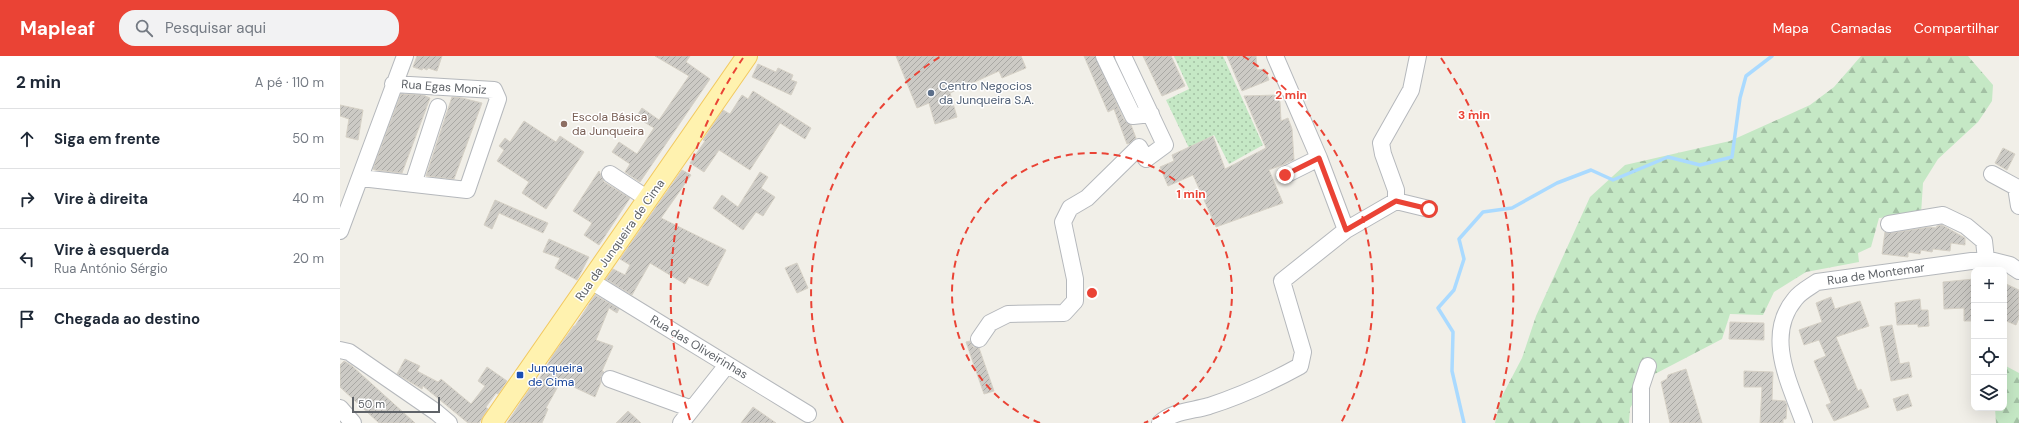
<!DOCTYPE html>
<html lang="pt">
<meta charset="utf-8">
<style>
:root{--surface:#fff;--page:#f2f2f3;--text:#1f2937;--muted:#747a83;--line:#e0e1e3;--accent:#ea4335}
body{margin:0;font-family:"DM Sans",sans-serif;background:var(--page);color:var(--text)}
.controls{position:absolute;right:12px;bottom:12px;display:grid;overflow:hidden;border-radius:8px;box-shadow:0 4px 16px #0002}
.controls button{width:36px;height:36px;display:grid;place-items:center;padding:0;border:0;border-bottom:1px solid var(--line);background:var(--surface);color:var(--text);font:20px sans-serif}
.scale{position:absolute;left:12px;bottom:10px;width:88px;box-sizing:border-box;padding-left:4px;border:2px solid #5f6368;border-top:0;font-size:11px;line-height:14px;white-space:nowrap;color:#5f6368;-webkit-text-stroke:3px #fff;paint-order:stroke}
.stop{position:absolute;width:12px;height:12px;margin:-9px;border:3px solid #ea4335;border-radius:50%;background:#fff}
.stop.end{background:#ea4335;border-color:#fff;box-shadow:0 1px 4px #0008}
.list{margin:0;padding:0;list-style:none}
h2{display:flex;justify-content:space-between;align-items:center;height:52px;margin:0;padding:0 16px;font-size:17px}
h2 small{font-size:13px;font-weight:400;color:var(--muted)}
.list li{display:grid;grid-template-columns:26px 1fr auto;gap:12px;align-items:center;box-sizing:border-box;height:60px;padding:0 16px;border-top:1px solid var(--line)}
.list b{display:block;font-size:15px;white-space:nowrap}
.list p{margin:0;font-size:13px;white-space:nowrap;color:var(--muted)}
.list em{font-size:13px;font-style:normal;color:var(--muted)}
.icon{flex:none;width:22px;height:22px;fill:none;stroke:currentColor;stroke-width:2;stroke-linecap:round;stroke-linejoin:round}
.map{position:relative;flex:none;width:1679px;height:367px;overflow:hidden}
header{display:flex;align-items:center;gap:24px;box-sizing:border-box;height:56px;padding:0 20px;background:var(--accent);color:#fff}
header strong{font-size:19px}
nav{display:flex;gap:22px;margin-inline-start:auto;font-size:14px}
.search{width:280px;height:36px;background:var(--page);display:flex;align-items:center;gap:10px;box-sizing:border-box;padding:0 14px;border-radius:16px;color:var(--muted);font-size:15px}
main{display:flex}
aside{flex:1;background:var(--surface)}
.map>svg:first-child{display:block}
</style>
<header>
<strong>Mapleaf</strong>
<div class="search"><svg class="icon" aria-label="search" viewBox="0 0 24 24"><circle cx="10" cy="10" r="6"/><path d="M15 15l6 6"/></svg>Pesquisar aqui</div>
<nav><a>Mapa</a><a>Camadas</a><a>Compartilhar</a></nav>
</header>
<main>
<aside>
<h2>2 min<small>A pé · 110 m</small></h2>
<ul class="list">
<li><svg class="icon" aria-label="ahead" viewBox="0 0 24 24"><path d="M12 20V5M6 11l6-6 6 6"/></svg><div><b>Siga em frente</b></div><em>50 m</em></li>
<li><svg class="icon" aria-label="right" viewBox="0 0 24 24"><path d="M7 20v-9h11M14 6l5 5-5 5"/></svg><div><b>Vire à direita</b></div><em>40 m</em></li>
<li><svg class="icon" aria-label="left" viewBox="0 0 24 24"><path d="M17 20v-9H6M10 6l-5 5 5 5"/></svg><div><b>Vire à esquerda</b><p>Rua António Sérgio</p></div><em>20 m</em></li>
<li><svg class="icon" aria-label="arrive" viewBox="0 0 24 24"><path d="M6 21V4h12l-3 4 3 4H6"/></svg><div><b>Chegada ao destino</b></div></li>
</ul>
</aside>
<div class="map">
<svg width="1679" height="367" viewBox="0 0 1679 367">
<defs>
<pattern id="forest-firs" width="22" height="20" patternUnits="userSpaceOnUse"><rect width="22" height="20" fill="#c5e8c5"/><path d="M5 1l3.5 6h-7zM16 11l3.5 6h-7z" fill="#a3c0a4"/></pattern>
<pattern id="park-dots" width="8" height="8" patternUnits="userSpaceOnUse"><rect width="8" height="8" fill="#c5e8c5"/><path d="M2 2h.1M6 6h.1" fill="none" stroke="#a3c0a4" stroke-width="1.8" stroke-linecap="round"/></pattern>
<pattern id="building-hatch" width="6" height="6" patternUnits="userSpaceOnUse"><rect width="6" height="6" fill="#cccac5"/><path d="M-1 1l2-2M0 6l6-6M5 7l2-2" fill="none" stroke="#a9a8a4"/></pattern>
</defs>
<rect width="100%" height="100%" fill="#f1efe8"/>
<path fill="url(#forest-firs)" d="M1521 0H1628L1653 29 1652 45 1638 66 1598 103 1583 127 1581 158 1539 162 1531 191 1518 197 1519 206 1466 216 1434 236 1423 259 1390 258 1382 283 1311 320 1290 352 1289 367H1155L1160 344 1182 302 1196 260 1250 141 1285 109 1390 85 1470 49 1494 31Z
M1664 309 1679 317V367H1656L1655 352H1664Z"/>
<path fill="url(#park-dots)" d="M834 0H883L923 89 889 108 874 79 849 92 826 44 849 33Z"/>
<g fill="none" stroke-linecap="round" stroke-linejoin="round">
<path stroke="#aadaff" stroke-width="3.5" d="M1124 367 1112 315 1113 276 1098 252 1114 234 1124 203 1119 183 1143 156 1172 152 1217 127 1251 114 1273 124 1328 101 1360 109 1392 101 1400 42 1406 20 1432 0"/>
</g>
<path fill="url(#building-hatch)" stroke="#d6d1c6" d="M77 0H102L97 15 88 12 87 14 83 12 82 14 73 11Z
M315 0H350L346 6 370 23 300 126 285 116 290 108 272 96 279 86 297 98 314 72 296 61 302 52 319 64 349 20Z
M556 0H681L686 12 662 22 659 15 610 37 617 61 595 68 589 47 577 52Z
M744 0H755L784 64 791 69 796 82 790 87 787 88 774 53 768 56Z
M803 0H831L845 30 822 40Z
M887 0H916L917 14 925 13 929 24 902 35Z
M418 8 436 16 438 12 453 19 451 24 457 26 451 39 412 21Z
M413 35 471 72 465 83 440 67 410 114 379 94 364 116 350 107 365 85 363 84 383 54 390 58 402 39 408 43Z
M61 38 83 39 90 42 62 117 35 114 33 113Z
M937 39 940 46 941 65 948 62 952 73 954 104 929 114 943 147 876 171 853 119 828 130 820 111 834 105 832 99 873 80 885 113 926 92 904 40Z
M112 41 122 42 142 47 114 123 86 120Z
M0 49 23 54 18 84 6 81 9 63 0 60Z
M184 65 216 86 220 80 244 96 206 153 182 137 189 126 157 105 164 94 159 90 165 82 170 86Z
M1663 92 1675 98 1667 114 1655 107Z
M342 114 351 119 321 162 386 194 368 230 349 221 345 228 310 207 292 239 266 223 273 213 285 219 290 209 280 203Z
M259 115 264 126 290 142 259 189 244 179 252 167 233 155Z
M420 116 428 121 421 132 435 141 423 160 416 156 403 174 373 152 382 139 398 151Z
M155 144 208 167 203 177 159 157 152 173 144 169Z
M1602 169 1625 182V189L1611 187 1610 195 1593 193 1592 196 1581 194 1580 198 1568 196V201L1542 198 1545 176 1551 177 1590 171 1596 172 1597 170Z
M209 183 249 201 237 224 215 212 220 202 203 196Z
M457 207 468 232 457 237 445 212Z
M1634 223V265H1624V252L1604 253 1603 226Z
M1664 227 1679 234V262L1676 269 1664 264Z
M255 239 279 253 277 257 269 252 256 284 273 290 262 315 264 316 261 320V326L255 341 221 325 206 352 208 353 202 367H167L197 322V327L213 299 234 270H235Z
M1491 241 1495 253 1520 245 1529 270 1496 281 1518 335 1521 333 1529 351 1494 365 1486 349 1491 347 1474 305 1486 300 1479 284 1464 289 1459 274 1482 266 1476 247Z
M1580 243 1581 254H1588L1589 270 1578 271V268L1557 269 1555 247Z
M1390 266 1424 267V284L1389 283Z
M1552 269 1560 308 1569 306 1572 321 1551 325 1540 271Z
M630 285 633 291 639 292 654 335 644 338 626 286Z
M65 303 80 310 77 315 98 326 101 323 131 348 145 330 138 325 147 311 167 325 158 338 156 337 146 351 148 353 139 367H128L83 330 82 333 57 318Z
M4 305 12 310 75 367H39L0 331V309Z
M1346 313 1362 367H1330L1321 326 1327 323 1328 319Z
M1404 315 1433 316 1432 344 1445 345 1447 349 1446 363H1443V367H1420L1422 331H1404Z
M1568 338 1572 350 1557 355 1553 343Z
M413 351 436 367H401Z
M288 355 301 367H276Z"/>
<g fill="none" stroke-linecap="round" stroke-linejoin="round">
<defs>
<path id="minor" d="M764 0 793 60 811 58
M935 0 979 102 945 119
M270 118 308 143
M1652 118 1676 131 1679 150
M21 122 127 134 158 43 154 34 53 28
M73 128 98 51
M1056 145V134L1043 98 1041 87 1071 34 1078 0
M1549 168 1603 159 1626 170 1644 185 1646 203
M1006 174 1056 145 1089 153
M0 175 65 0
M251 225 468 358
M639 283 650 267 668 258 724 257 735 245V223L723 166 730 152 747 142 799 91 806 103 825 89 783 0
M0 294 9 296 96 356 109 367
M270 323 352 353
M0 352 13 367
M341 367 387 309
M820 367C833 355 852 355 869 350 900 340 931 326 960 310L963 296 942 225 1006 174 979 102
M1301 367V331L1308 310
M1464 367C1450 328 1424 280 1455 243 1460 236 1470 231 1477 226L1646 203 1670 209 1679 215"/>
<path id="major" d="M152 367 407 0"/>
</defs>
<use href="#minor" stroke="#b5b8bc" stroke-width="18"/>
<use href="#major" stroke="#f2c960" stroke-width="22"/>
<use href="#minor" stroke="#fff" stroke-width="16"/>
<use href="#major" stroke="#fff2af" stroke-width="20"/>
</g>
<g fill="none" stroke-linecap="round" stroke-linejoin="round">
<path stroke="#ea4335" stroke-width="5" d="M945 119 979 102 1006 174 1056 145 1089 153"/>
</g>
<g fill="none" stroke="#ea4335" stroke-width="2" stroke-dasharray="7 5">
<path d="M700 367A140 140 0 1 1 804 367"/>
<path d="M503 367A281 281 0 0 1 601 0M903 0A281 281 0 0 1 1001 367"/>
<path d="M350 364A421 421 0 0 1 403 2M1101 2A421 421 0 0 1 1154 364"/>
</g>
<circle fill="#5c6f8a" stroke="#fff" stroke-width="1.5" cx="591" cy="37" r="4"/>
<circle fill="#8d6e63" stroke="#fff" stroke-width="1.5" cx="224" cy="68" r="4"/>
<rect fill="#1a4fb4" stroke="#fff" stroke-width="1.5" x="176" y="315" width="8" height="8" rx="2"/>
<g text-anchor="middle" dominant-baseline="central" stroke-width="3" stroke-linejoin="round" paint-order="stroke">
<g font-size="12" fill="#4e5e75" stroke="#fff" text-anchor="start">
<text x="599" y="30">Centro Negocios<tspan x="599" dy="14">da Junqueira S.A.</tspan></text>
</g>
<g font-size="12" fill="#5f6368" stroke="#fff">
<text transform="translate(104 31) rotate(4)">Rua Egas Moniz</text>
<text transform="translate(280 184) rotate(-55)">Rua da Junqueira de Cima</text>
<text transform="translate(1536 218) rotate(-8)">Rua de Montemar</text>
<text transform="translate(359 291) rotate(31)">Rua das Oliveirinhas</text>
</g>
<g font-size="12" fill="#785e54" stroke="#fff" text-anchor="start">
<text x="232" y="61">Escola Básica<tspan x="232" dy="14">da Junqueira</tspan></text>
</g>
<g font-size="12" fill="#164399" stroke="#fff" text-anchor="start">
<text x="188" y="312">Junqueira<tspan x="188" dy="14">de Cima</tspan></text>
</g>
</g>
<circle cx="752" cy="237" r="6" fill="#ea4335" stroke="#fff" stroke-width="2"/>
<g font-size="12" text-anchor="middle" font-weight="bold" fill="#ea4335" stroke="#fff" stroke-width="3" stroke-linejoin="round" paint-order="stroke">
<text x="951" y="43">2 min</text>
<text x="1134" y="63">3 min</text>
<text x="851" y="142">1 min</text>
</g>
</svg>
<div class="controls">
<button>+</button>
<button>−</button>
<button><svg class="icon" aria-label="locate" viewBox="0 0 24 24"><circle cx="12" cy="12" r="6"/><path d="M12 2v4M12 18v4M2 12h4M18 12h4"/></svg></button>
<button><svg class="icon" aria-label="layers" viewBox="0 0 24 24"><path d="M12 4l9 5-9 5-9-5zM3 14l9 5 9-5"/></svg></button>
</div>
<div class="scale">50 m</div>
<div class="stop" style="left:1089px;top:153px"></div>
<div class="stop end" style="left:945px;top:119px"></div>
</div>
</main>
